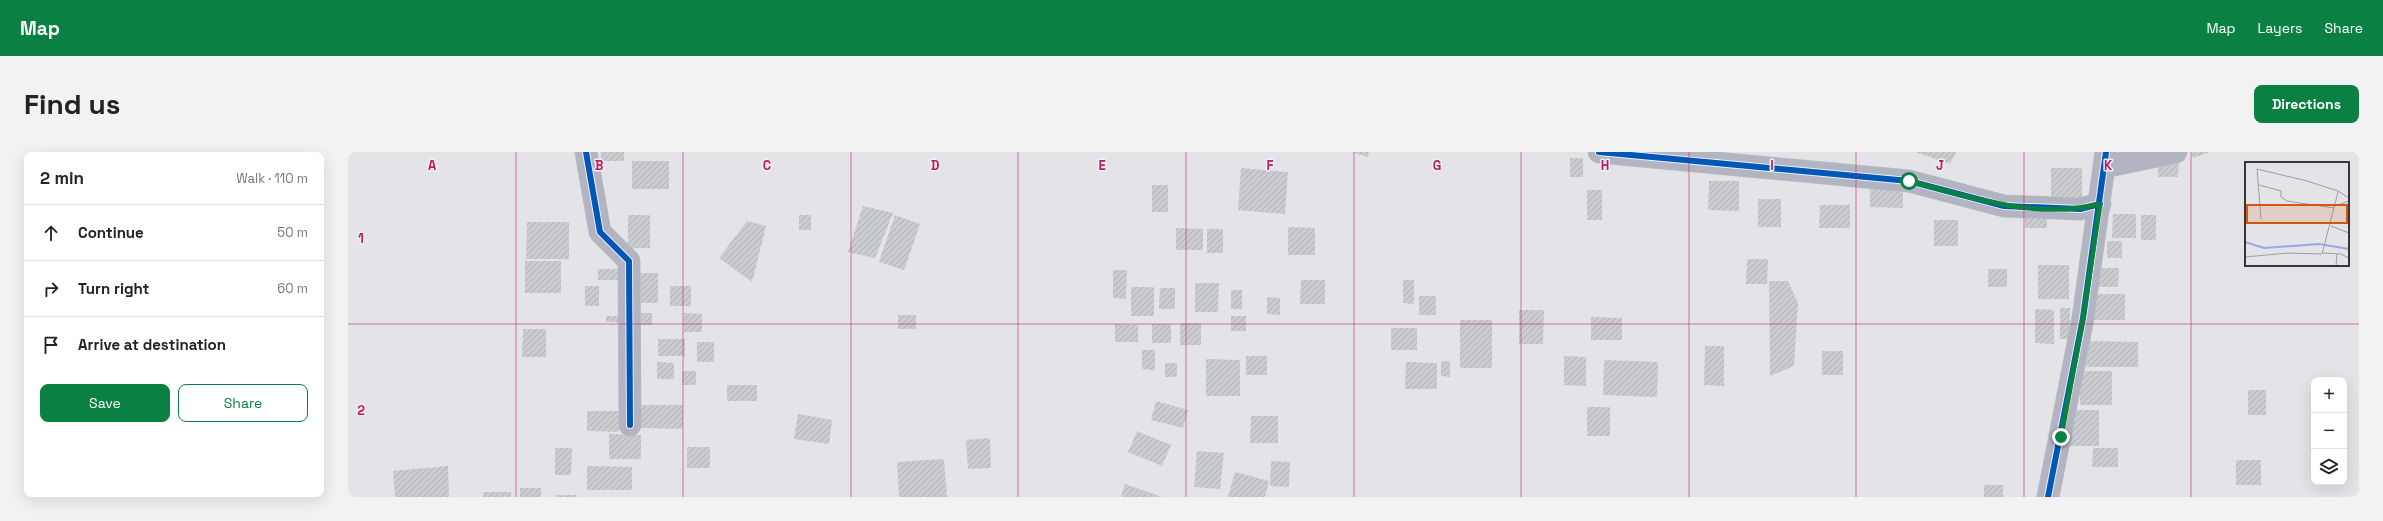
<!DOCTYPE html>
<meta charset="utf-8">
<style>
:root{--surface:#fff;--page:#f2f2f2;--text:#222;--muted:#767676;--line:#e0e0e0;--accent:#0b8043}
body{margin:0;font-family:"Space Grotesk",sans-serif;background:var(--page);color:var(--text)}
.controls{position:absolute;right:12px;bottom:12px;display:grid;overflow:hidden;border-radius:8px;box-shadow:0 4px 16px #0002}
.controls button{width:36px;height:36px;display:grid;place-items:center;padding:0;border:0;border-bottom:1px solid var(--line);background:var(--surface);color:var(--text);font:20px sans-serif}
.stop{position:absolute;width:12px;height:12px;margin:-9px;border:3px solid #0b8043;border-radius:50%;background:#fff}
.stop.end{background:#0b8043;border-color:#fff;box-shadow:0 1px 4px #0008}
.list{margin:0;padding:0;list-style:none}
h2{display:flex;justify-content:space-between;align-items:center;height:52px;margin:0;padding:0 16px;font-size:17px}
h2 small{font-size:13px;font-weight:400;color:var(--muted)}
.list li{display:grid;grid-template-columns:26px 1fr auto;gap:12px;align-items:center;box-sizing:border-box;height:56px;padding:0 16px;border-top:1px solid var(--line)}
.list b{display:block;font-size:15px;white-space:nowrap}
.list em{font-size:13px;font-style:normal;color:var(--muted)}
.actions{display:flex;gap:8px;padding:12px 16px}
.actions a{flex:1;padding:9px 0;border:1px solid var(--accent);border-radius:8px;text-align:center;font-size:14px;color:var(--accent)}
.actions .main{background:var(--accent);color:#fff}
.icon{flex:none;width:22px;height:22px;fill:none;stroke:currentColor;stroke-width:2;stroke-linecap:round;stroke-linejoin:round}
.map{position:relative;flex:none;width:2011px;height:345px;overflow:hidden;border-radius:8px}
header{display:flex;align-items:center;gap:24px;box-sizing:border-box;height:56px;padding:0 20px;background:var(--accent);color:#fff}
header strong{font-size:19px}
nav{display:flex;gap:22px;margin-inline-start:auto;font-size:14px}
.intro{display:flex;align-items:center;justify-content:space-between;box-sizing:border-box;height:96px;padding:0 24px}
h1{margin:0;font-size:28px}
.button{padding:10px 18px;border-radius:8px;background:var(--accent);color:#fff;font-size:14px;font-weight:700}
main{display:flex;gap:24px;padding:0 24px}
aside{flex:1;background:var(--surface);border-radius:8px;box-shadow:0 4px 16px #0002}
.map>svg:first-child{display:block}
</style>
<header>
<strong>Map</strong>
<nav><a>Map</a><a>Layers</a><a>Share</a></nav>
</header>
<div class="intro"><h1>Find us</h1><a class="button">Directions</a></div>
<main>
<aside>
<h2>2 min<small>Walk · 110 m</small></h2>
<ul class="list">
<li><svg class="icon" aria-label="ahead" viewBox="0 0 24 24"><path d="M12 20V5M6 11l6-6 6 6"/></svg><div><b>Continue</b></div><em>50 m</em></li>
<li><svg class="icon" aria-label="right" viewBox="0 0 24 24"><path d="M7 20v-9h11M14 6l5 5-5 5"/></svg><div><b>Turn right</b></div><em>60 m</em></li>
<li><svg class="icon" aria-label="arrive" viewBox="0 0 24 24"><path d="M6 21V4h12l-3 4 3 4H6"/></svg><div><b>Arrive at destination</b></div></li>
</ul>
<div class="actions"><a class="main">Save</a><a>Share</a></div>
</aside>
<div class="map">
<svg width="2011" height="345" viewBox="0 0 2011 345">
<defs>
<pattern id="building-hatch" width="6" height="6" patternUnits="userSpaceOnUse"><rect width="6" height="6" fill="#cbcccf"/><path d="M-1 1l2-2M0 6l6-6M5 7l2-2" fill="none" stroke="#afb0b2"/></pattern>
</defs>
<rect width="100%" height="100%" fill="#e3e3e8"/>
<path fill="url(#building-hatch)" d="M253 0H276V9H253Z
M1003 0H1021L1020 5Z
M1567 0H1608L1602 12Z
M1843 0H1862L1845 6Z
M1222 6H1235V25H1222Z
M1810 7H1831L1830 25H1810Z
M284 9H321V37H284Z
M893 16 940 20 937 62 890 58Z
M1703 16H1734V52H1703Z
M1361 29H1391V59L1360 58Z
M1522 32H1555V56L1522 55Z
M804 33H820V60H804Z
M1239 38H1254V68H1239Z
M1410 47H1433V75H1410Z
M1472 53H1502V76H1471Z
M515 54 545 61 527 106 500 100Z
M1677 57H1699V76H1677Z
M1765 62H1788V86H1764Z
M280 63H302V96H280Z
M451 63H463V78H451Z
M547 63 572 72 556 118 531 110Z
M1793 63H1808V88H1793Z
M1586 68H1610V94H1586Z
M399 69 418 74 404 130 371 106Z
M179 70H221V107H178Z
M940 75 967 76V103H940Z
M828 76 855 77V98H828Z
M859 77H875V101H859Z
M1759 89H1774V106H1759Z
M1399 107H1420L1419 132H1398Z
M177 109H213V141H177Z
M1690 113H1721V147H1690Z
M1749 116H1771L1770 135H1749Z
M250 117H277V128H250Z
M1640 117H1659V135H1640Z
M765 118H779L778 147 765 146Z
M286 121H310V151H286Z
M953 128H977V152H952Z
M1055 128H1066V152L1055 151Z
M1421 129H1440L1450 151 1446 214 1422 224Z
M847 131H871L870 160H847Z
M237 134H251V154H237Z
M322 134H343V154H322Z
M783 135H806V164H783Z
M812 136H827V157H811Z
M883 138H894V157H883Z
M1745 142H1777V168H1745Z
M1071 144H1088V163H1071Z
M919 145 932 146V163L919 162Z
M1712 156H1722V187H1712Z
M1687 157 1706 158V192L1687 191Z
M1171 158H1196L1195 192H1171Z
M287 161H304V173H287Z
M336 161 354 162V180H336Z
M550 163H568V177H550Z
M258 164H273V170H258Z
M883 164H898V179H883Z
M1243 165 1274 166V188H1243Z
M1112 168H1144V216H1112Z
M832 171H853V193H832Z
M767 172 790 173V190H767Z
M804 172H823V191H804Z
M1043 176H1069V198H1043Z
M175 177H198V205H174Z
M310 187H337V204H310Z
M1737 189 1790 190V215H1737Z
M349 190H366V210H349Z
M1357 194H1376V234L1356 233Z
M794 198H807V218L794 217Z
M1474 199H1495V223H1474Z
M898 204H919V223H898Z
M1216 204 1238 205V234L1216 233Z
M858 207 892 208V244H858Z
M1256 208 1310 210 1309 245 1255 243Z
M1093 209H1102V225L1093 224Z
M309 210 326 211V227H309Z
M1058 210 1089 211V237H1057Z
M817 211H829V225H817Z
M334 219H348V233H334Z
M1732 219H1764V253H1732Z
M379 233H409V249H379Z
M1900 238H1918V263H1900Z
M808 249 840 258 835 276 803 268Z
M293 253H335V277L293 276Z
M1239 255H1262V284H1239Z
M1721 258H1751V294H1721Z
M239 259H271V280L239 279Z
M450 262 484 268 481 292 446 287Z
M903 264H930V291H902Z
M789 279 823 293 814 314 780 300Z
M261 282 293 283V307H261Z
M642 286 643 316 620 317 618 288Z
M339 295H362V316H339Z
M207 296H224L223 323H207Z
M1745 296H1770V315H1744Z
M849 299 876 301 872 337 846 335Z
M596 307 599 345H551L549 310Z
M1888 308H1913V333H1888Z
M923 309 942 310 941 335 922 334Z
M100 314 101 345H47L45 319Z
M239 314 284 315V338H239Z
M887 320 921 329 917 345H880Z
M777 332 814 345H773Z
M1636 333H1655V345H1636Z
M172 336H193V345H172Z
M135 340H163V345H135Z
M208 343H229V345H208Z"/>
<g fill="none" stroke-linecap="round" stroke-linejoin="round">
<defs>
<path id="street" d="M238 0 252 80 281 109 282 273
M1251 0 1561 29 1656 54 1732 57 1752 52
M1756 15 1828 0
M1700 345 1735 166 1758 0"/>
</defs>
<use href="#street" stroke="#c1c1c4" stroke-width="23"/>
<use href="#street" stroke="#b2b5c1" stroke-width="22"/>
<defs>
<path id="cycleway" d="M238 0 252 80 281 109 282 273
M1251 0 1561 29 1656 54 1732 57 1752 52
M1700 345 1735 166 1758 0"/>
</defs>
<use href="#cycleway" stroke="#edf0f9" stroke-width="8"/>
<use href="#cycleway" stroke="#0057b8" stroke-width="6"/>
</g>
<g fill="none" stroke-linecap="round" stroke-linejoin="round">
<path stroke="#0b8043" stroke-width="5" d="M1561 29C1622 45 1688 68 1752 52L1735 166 1713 285"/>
</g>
<path fill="none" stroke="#c2185b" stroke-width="1" stroke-opacity="0.55" d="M168 0V345M335 0V345M503 0V345M670 0V345M838 0V345M1006 0V345M1173 0V345M1341 0V345M1508 0V345M1676 0V345M1843 0V345M0 172H2011"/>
<g transform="translate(1897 10)">
<rect width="104" height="104" fill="#e3e3e8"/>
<path fill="none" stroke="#9aa8e4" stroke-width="2" d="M0 80 19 86 74 82 104 87"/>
<path fill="none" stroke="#9d9ea2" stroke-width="1" d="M14 23 36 29V35L42 39 89 46M90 44 104 39M16 57 12 7 62 19 93 29 104 36M86 64 104 71M78 91 96 92 104 96M0 95 43 91 77 92 93 30M91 104 92 92"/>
<path fill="#d65610" fill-opacity="0.15" stroke="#d65610" stroke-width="2" d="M2 43H102V61H2Z"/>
<rect width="104" height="104" fill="none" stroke="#353639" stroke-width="2"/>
</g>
<g font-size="13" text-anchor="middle" font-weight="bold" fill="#c2185b" stroke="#edf0f9" stroke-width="3" stroke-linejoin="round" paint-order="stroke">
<text x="84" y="18">A</text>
<text x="251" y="18">B</text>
<text x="419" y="18">C</text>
<text x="587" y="18">D</text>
<text x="754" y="18">E</text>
<text x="922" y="18">F</text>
<text x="1089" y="18">G</text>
<text x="1257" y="18">H</text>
<text x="1424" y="18">I</text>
<text x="1592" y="18">J</text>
<text x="1760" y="18">K</text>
<text x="13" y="91">1</text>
<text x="13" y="263">2</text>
</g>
</svg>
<div class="controls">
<button>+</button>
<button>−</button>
<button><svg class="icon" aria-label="layers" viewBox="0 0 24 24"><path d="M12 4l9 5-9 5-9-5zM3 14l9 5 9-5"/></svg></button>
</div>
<div class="stop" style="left:1561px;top:29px"></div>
<div class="stop end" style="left:1713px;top:285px"></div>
</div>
</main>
